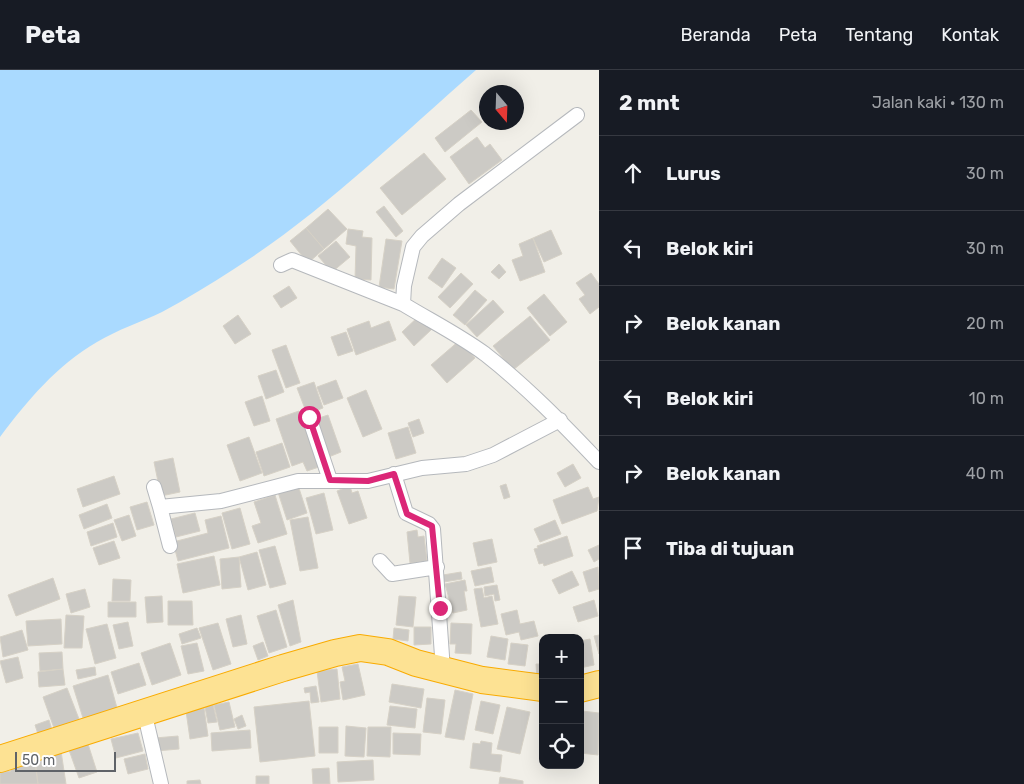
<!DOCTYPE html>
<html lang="id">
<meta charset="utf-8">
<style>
:root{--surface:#171b24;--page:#242831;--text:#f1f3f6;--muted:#9ea1a6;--line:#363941}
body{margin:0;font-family:Rubik,sans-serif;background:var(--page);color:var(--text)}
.controls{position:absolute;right:15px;bottom:15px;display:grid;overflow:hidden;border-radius:10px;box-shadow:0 5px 20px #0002}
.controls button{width:45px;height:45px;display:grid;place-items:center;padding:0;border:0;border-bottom:1px solid var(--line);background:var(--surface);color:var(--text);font:25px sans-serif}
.compass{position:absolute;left:479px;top:15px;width:45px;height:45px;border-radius:50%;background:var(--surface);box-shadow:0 5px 20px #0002;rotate:161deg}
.scale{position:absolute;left:15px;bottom:12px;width:101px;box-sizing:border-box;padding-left:5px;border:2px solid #5f6368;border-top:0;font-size:14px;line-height:18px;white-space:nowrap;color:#5f6368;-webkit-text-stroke:4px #fff;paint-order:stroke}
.stop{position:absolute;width:15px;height:15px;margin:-11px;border:4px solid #db2777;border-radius:50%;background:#fff}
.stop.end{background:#db2777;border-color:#fff;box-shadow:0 1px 5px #0008}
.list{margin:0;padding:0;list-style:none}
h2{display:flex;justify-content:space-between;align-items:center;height:65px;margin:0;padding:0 20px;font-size:21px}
h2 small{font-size:16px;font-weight:400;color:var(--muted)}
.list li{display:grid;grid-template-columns:32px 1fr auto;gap:15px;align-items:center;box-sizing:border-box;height:75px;padding:0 20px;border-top:1px solid var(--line)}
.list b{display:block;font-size:19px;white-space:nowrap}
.list em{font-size:16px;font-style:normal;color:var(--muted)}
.icon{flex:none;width:28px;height:28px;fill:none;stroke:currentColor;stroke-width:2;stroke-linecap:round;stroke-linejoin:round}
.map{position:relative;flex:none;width:599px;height:714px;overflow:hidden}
header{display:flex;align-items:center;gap:30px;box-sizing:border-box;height:70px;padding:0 25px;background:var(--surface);border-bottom:1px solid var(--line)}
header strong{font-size:24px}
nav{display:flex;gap:28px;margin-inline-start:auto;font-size:18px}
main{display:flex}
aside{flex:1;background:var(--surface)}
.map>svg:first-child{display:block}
</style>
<header>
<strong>Peta</strong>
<nav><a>Beranda</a><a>Peta</a><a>Tentang</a><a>Kontak</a></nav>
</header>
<main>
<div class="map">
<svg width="599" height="714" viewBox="0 0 599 714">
<rect width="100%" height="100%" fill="#f1efe8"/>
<path fill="#aadaff" d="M0 0H476C397 69 322 143 234 199 211 214 186 229 162 242 141 252 117 260 97 272 57 295 27 331 0 367Z"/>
<path fill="#cccac5" stroke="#d6d1c6" d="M471 40 482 52 445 82 435 68Z
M477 67 485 78 490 74 502 90 469 114 450 87Z
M424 83 446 109 402 145 380 118Z
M384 136 403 161 396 167 376 142Z
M328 139 347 159 324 179 306 158Z
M306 158 324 179 308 193 290 171Z
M348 159 363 161 362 167 372 168 371 210 355 209 356 176 346 174Z
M551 160 562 184 544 192 533 168Z
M533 168 545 202 520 211 512 190 523 186 519 174Z
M386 169 402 171 394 219 379 217Z
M336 171 350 187 332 202 318 186Z
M442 188 456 198 442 218 428 208Z
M499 194 506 202 499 209 491 202Z
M461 203 473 214 450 238 438 227Z
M591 203 599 214V237L590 244 579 229 585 225 576 213Z
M289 216 297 228 281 238 273 226Z
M475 220 487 230 465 255 453 245Z
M544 224 567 252 550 266 527 238Z
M493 230 504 242 477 267 466 255Z
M238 245 251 264 235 274 223 256Z
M420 245 432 259 414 276 402 262Z
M530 246 550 270 513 300 493 276Z
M369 251 371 258 389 251 396 270 356 285 347 259Z
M346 262 353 281 338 286 331 267Z
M460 270 475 288 447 313 431 295Z
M286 275 300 313 286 318 272 280Z
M276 300 284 322 266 329 258 306Z
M336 310 343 328 324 335 317 317Z
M314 312 323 338 307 344 297 318Z
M366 320 382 359 363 367 347 328Z
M262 326 270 351 254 356 245 332Z
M299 341 319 397 307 401 303 392 292 396 276 349Z
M328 345 341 382 326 388 313 350Z
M419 349 424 363 413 367 408 353Z
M408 357 416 383 396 389 388 363Z
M249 367 262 403 240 411 227 375Z
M282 373 290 397 264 406 256 382Z
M173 388 180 422 161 426 154 392Z
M573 394 581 408 565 417 557 403Z
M114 406 120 424 83 437 77 419Z
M297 412 307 443 287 450 277 419Z
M506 414 510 427 504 429 500 416Z
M350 416 352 423 358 421 367 448 349 454 337 421Z
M588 417 593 429 599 427 597 441 562 454 553 430Z
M324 423 333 460 316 464 306 428Z
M275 425 287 464 258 473 252 456 261 453 254 432Z
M147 432 154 455 137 460 130 437Z
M107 434 112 448 84 459 79 445Z
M240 438 250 474 232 479 222 443Z
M195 443 200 461 176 467 171 449Z
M129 445 136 466 122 471 114 450Z
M221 446 229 478 178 491 173 472 208 463 205 450Z
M308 447 318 498 300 501 290 450Z
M555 450 561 464 540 472 534 459Z
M113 453 117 467 91 476 87 462Z
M417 460 418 467 424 466 427 491 410 493 407 462Z
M567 466 573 486 544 496 543 493 539 494 534 479 538 478 537 476Z
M492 469 497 492 478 496 473 473Z
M114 471 120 488 99 495 93 478Z
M599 475V489L594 492 588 480Z
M275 476 286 514 270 518 259 480Z
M257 482 266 515 248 520 239 487Z
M214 486 220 515 183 523 177 494Z
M239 487 241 517 222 519 220 489Z
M491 497 494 512 475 516 471 501Z
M598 497 599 519 589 522 583 502Z
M572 501 579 515 559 524 552 510Z
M461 502 462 509 444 512 443 505Z
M53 508 60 529 16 546 8 525Z
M113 509 131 510 130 531H112Z
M465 510 467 521H464L467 540 453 543 445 514Z
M497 515 500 530 495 531 494 524 485 526 484 517Z
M482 518 484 528 492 526 498 554 481 557 474 519Z
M85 519 90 537 71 543 66 524Z
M162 526 163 552 147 553 145 527Z
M399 526 416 527 413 557 396 555Z
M293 530 301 572 290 576 278 535Z
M594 530 598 546 578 552 573 537Z
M168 531H192L193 555H168Z
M108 532H136V547H108Z
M276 540 287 577 269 583 257 546Z
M517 540 520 554 534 551 538 566 521 570 519 562 506 565 501 544Z
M66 545 84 546 82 578H64Z
M241 545 247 574 233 577 226 549Z
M61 549 62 574 28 576 26 551Z
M128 552 133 576 119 579 113 555Z
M218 553 231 594 213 600 199 558Z
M451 553 472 554 471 584 455 583 456 574H450Z
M107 554 116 588 95 594 86 559Z
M414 557H431V574L414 575Z
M197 558 201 568 182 574 179 564Z
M394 558 409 560 408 571 393 569Z
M22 560 28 580 3 587 0 567Z
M599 565V584L594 566Z
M491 566 508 569 505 590 487 587Z
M590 569 594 595 580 598V571Z
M263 572 268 586 258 590 253 576Z
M170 573 181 605 152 615 141 583Z
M197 573 204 601 188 604 181 576Z
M511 573 528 575 525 596 508 594Z
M62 582 63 599 40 601 39 583Z
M18 587 23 608 6 613 0 591Z
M139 593 146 615 118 624 111 602Z
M358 594 365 625 343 630 340 612 345 611 342 597Z
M536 594H543V610H537Z
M95 597 96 605 78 609 76 600Z
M63 599 65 615 39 617 38 602Z
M337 599 340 629 321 632 317 601Z
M108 605 117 638 83 648 73 616Z
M392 614 424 619 421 638 389 632Z
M316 616 319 632 311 633 310 622 305 623 304 618Z
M67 618 79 649 54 658 43 627Z
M455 620 473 624 464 670 445 667Z
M427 628 445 630 441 664 423 662Z
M212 630 217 652 208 653 204 632Z
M309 631 315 686 260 692 254 637Z
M481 631 500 635 493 664 475 660Z
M229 632 235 657 220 660 214 635Z
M390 636 417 639 415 658 387 655Z
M507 637 530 642 520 684 497 679Z
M204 638 208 666 190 669 186 641Z
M582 641 599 643 598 685 580 683Z
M242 645 246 656 238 659 234 649Z
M49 650 52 660 38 664 35 655Z
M346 656 366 658 364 687 345 686Z
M319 657H338V683H319Z
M368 657H391L390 687 367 686Z
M250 660 251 678 212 681 211 663Z
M138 663 143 681 116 688 111 669Z
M393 663 421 664 420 685 393 684Z
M178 666 179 679 156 681 155 668Z
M481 671 492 673 491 684 502 685 500 702 470 698 473 673 480 674Z
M88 674 97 702 79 708 69 680Z
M61 681 66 714H38L34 686Z
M145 684 148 699 128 704 124 689Z
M35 690 38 714H0V703L11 701 10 694Z
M373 690 374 710 338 712 337 692Z
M329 698 330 714H313L312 699Z
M256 706H269V714H256Z
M500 707 523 711V714H499Z
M200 710 201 714H187V711Z"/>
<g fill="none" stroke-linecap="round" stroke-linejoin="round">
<defs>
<path id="street" d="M577 45 459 134 422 166 413 177 404 216 403 234C431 251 459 265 485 284 526 316 563 354 599 392
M281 195 292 190 403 234
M309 347 330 410
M394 404 406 443 429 454 433 459 443 600
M154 417 160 437
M170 476 160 437 221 431 298 411H368L422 398 466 394 493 385 560 350
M380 491 392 504 437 497
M144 641 161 714"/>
<path id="highway" d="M580 619 599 614
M0 689 283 598 335 583 360 578 388 582 416 593 482 610 543 618"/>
</defs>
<use href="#street" stroke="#b5b8bc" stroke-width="16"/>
<use href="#highway" stroke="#f9ab00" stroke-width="28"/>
<use href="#street" stroke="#fff" stroke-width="14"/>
<use href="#highway" stroke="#fde293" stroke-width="26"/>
</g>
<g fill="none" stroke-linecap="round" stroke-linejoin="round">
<path stroke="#db2777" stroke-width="6" d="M309 347 330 410 368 411 394 404 407 444 432 456 440 538"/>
</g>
</svg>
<div class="controls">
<button>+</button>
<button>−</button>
<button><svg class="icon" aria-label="locate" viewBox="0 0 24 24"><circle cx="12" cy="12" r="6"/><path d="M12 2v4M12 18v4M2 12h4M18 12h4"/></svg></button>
</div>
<svg class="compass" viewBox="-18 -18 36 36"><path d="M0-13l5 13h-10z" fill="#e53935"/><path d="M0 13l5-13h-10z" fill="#9ea1a6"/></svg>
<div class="scale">50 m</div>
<div class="stop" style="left:309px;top:347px"></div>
<div class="stop end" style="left:440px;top:538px"></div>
</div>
<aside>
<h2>2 mnt<small>Jalan kaki · 130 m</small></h2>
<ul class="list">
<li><svg class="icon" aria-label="ahead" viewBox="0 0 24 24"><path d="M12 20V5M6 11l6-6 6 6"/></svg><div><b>Lurus</b></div><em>30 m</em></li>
<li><svg class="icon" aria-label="left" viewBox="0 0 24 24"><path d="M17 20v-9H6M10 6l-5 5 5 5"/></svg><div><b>Belok kiri</b></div><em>30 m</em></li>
<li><svg class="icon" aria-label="right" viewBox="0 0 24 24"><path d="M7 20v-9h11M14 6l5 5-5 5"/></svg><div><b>Belok kanan</b></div><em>20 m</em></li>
<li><svg class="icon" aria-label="left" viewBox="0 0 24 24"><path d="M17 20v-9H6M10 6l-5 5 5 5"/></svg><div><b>Belok kiri</b></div><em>10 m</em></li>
<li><svg class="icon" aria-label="right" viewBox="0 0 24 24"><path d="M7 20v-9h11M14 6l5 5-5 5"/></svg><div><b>Belok kanan</b></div><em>40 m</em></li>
<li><svg class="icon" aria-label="arrive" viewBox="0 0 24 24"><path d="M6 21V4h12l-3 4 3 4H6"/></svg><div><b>Tiba di tujuan</b></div></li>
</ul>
</aside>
</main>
